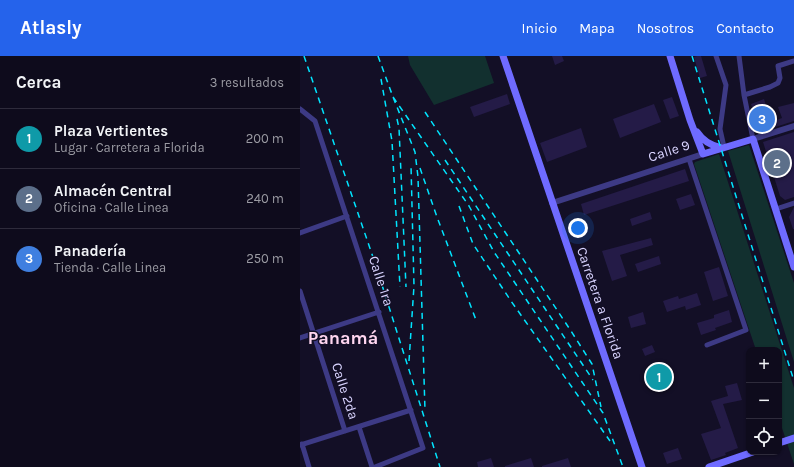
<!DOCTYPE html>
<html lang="es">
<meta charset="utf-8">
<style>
:root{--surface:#0e0b1c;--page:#171425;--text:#f1f3f6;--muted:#9b9ba3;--line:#2e2b3b;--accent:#2563eb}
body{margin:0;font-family:Karla,sans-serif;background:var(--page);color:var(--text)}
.controls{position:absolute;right:12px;bottom:12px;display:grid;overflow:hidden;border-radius:8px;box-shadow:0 1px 3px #0004}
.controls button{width:36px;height:36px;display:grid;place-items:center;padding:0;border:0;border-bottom:1px solid var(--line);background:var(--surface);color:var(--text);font:20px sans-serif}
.you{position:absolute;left:278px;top:172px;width:14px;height:14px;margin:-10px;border:3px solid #fff;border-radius:50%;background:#1a73e8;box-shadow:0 0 0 6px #1a73e833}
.badge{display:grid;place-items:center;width:26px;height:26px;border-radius:50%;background:var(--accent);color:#fff;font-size:13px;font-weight:700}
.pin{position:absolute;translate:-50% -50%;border:2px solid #fff;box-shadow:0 1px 4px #0006}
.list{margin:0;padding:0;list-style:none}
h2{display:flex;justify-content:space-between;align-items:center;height:52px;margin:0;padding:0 16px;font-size:17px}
h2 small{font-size:13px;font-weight:400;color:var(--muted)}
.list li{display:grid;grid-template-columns:26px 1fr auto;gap:12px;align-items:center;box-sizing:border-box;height:60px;padding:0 16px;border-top:1px solid var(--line)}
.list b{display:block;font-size:15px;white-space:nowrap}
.list p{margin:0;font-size:13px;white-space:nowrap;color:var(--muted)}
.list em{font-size:13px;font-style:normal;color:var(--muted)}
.icon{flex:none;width:22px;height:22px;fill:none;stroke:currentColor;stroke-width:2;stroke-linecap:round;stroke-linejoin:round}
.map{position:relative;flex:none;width:494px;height:411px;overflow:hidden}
header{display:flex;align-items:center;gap:24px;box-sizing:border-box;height:56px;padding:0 20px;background:var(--accent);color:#fff}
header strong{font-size:19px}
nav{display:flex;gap:22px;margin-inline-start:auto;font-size:14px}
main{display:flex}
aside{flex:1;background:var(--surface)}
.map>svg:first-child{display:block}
</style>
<header>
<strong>Atlasly</strong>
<nav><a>Inicio</a><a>Mapa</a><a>Nosotros</a><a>Contacto</a></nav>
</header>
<main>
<aside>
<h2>Cerca<small>3 resultados</small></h2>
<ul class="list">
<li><span class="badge" style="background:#0f9aa8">1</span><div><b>Plaza Vertientes</b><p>Lugar · Carretera a Florida</p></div><em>200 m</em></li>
<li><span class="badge" style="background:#5c6f8a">2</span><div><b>Almacén Central</b><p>Oficina · Calle Linea</p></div><em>240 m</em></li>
<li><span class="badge" style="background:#3f7fe0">3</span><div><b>Panadería</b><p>Tienda · Calle Linea</p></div><em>250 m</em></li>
</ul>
</aside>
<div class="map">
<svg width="494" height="411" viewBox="0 0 494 411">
<rect width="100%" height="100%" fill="#130f26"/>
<path fill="#12302f" d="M108 0H185L194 27 134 49 110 9Z
M449 89 494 227V306L428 95Z
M419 98 494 332V408L479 363V294H456L394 108 395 106Z"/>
<path fill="#241b47" d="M252 0H262L264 5 255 9Z
M397 0H401L407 20 400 22 394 1Z
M207 38 210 48 174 61 170 51Z
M372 41 379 60 370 63 363 44Z
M464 43 471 66 482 62 478 51 494 47V65L460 76 451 48Z
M354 48 361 66 320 82 313 63Z
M281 72 287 91 247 106 240 87Z
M494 76V141L485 144 480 140 463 86Z
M385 113 389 125 284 159 281 148Z
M391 138 395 149 380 154 376 143Z
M494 151V173H493L489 161Z
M350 156 352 163 332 170 330 163Z
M351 182 353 189 320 199 327 220 312 225 302 195Z
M359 200 361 208 338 216 335 208Z
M419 211 428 240 413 245 404 216Z
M397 237 401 249 386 254 385 250 367 256 363 245 378 240 379 243Z
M429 254 432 266 415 272 416 274 401 279 397 267 414 262V259Z
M343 256 346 268 331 272 328 261Z
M352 289 355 296 345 300 342 293Z
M437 327 442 344 423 348 438 392 425 397 426 399 411 404 401 378 421 372 411 345 428 340 425 330Z
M378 392 382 403 367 408 363 397Z
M191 402 194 411H178L177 406Z
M231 402 234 411H205V410Z
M268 402 271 411H242V410Z"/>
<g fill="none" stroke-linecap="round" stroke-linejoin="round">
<path stroke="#3d3a85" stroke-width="5" d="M416 0 426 29 420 73 424 91
M439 0 444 39 453 83
M444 39 470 31 478 27 480 22 478 10 494 5
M0 53 15 65 123 392 75 411
M389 103 446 274 407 289
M476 153 494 147
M0 177 47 160
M0 235 45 375
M0 282 79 256
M59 371 72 411
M2 388 9 411
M0 389 111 354"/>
<path stroke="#3d3a85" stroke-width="6" d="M453 83 494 70
M252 147 403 98"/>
<path stroke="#6f6bff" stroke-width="7" d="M203 0 342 411
M370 0 390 64 403 98 453 83 494 211
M397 76C403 85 410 89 421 92
M479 387 494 382
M409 411 453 396"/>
<path stroke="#00e5ff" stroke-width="1.5" stroke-dasharray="6 5" stroke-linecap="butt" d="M4 0 74 204 140 411
M78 0 93 41 115 96 118 121 125 355
M392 0 494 325
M81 23 92 85 100 231
M93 41 169 150 194 196 303 357 323 411
M125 56 271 275 292 308 301 351
M97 63 99 72 106 231
M145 104 293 324
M120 112 137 161 176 264
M159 150 173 188 211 245 310 385
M109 305 114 230 111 109"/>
</g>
<g text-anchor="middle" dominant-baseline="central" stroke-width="3" stroke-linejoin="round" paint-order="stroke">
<g font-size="14" fill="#d9d4ff" stroke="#130f26">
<text transform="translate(369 95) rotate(-18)">Calle 9</text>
<text transform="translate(81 225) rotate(72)">Calle 1ra</text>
<text transform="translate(300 247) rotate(71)">Carretera a Florida</text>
<text transform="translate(45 335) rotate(72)">Calle 2da</text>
</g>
<g font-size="18" font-weight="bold" fill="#ffd6f0" stroke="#130f26">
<text x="43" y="282">Panamá</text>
</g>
</g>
</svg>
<div class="controls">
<button>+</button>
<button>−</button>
<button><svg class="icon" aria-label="locate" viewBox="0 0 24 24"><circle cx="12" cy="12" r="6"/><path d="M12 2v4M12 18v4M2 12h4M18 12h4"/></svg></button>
</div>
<div class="you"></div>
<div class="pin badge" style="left:359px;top:321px;background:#0f9aa8">1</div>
<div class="pin badge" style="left:477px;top:107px;background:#5c6f8a">2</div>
<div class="pin badge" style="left:462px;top:63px;background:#3f7fe0">3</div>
</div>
</main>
